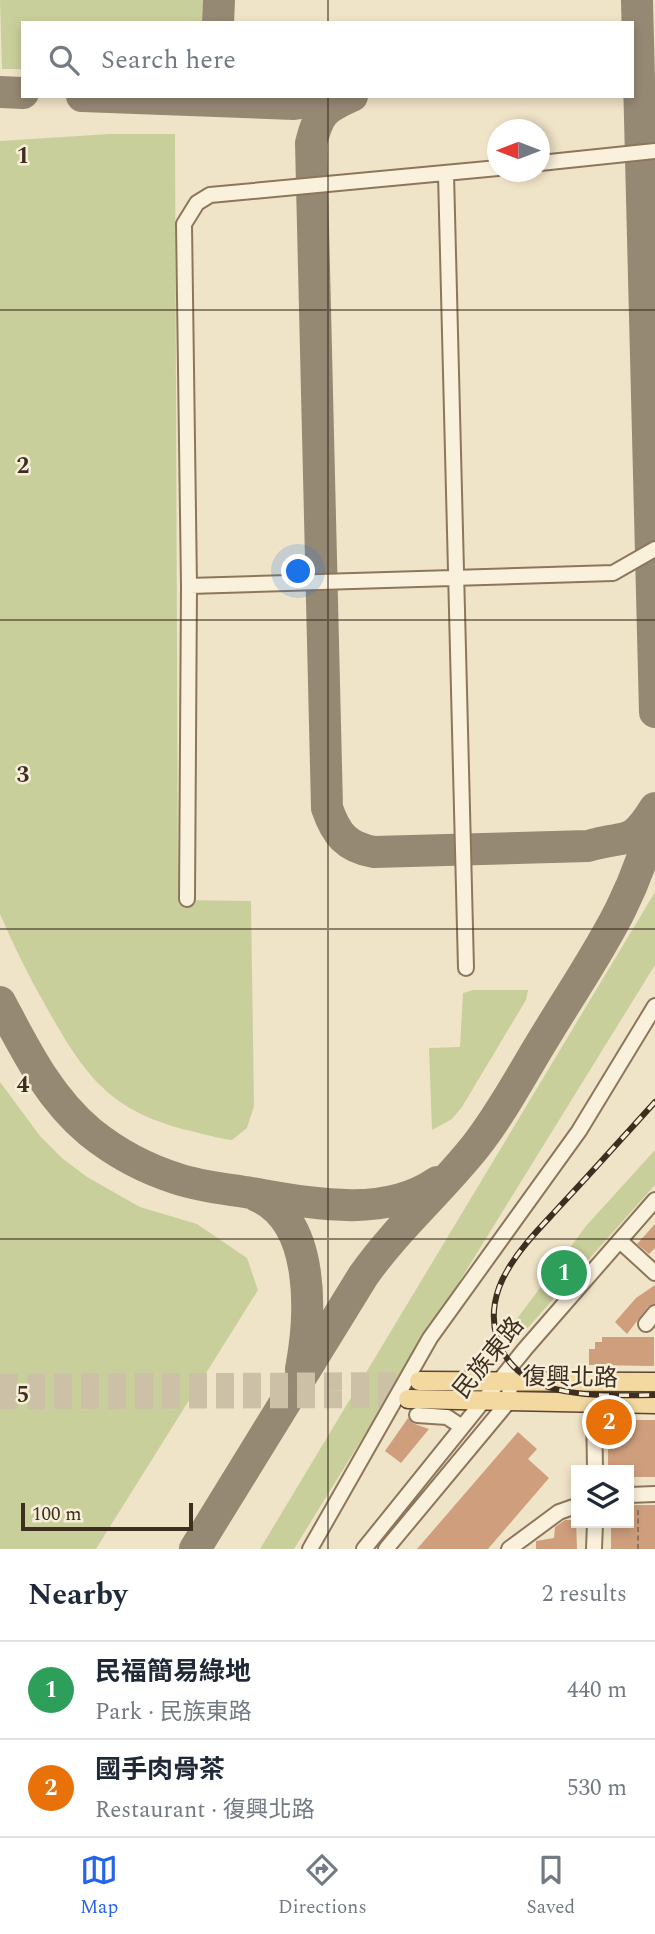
<!DOCTYPE html>
<meta charset="utf-8">
<style>
:root{--surface:#fff;--page:#f2f2f3;--text:#1f2937;--muted:#747a83;--line:#e0e1e3;--accent:#2563eb}
body{margin:0;font-family:Spectral,"Noto Sans TC",serif;background:var(--page);color:var(--text)}
.controls{position:absolute;right:21px;bottom:21px;display:grid;overflow:hidden;border-radius:0px;box-shadow:0 4px 10px #0003}
.controls button{width:63px;height:63px;display:grid;place-items:center;padding:0;border:0;border-bottom:2px solid var(--line);background:var(--surface);color:var(--text);font:35px sans-serif}
.compass{position:absolute;left:487px;top:119px;width:63px;height:63px;border-radius:50%;background:var(--surface);box-shadow:0 4px 10px #0003;rotate:270deg}
.scale{position:absolute;left:21px;bottom:18px;width:172px;box-sizing:border-box;padding-left:7px;border:4px solid #3d2e20;border-top:0;font-size:19px;line-height:24px;white-space:nowrap;color:#3d2e20;-webkit-text-stroke:5px #f7eed8;paint-order:stroke}
.you{position:absolute;left:299px;top:572px;width:24px;height:24px;margin:-18px;border:5px solid #fff;border-radius:50%;background:#1a73e8;box-shadow:0 0 0 10px #1a73e833}
.badge{display:grid;place-items:center;width:46px;height:46px;border-radius:50%;background:var(--accent);color:#fff;font-size:23px;font-weight:700}
.pin{position:absolute;translate:-50% -50%;border:4px solid #fff;box-shadow:0 2px 7px #0006}
.list{margin:0;padding:0;list-style:none}
h2{display:flex;justify-content:space-between;align-items:center;height:91px;margin:0;padding:0 28px;font-size:30px}
h2 small{font-size:23px;font-weight:400;color:var(--muted)}
.list li{display:grid;grid-template-columns:46px 1fr auto;gap:21px;align-items:center;box-sizing:border-box;height:98px;padding:0 28px;border-top:2px solid var(--line)}
.list b{display:block;font-size:26px;white-space:nowrap}
.list p{margin:0;font-size:23px;white-space:nowrap;color:var(--muted)}
.list em{font-size:23px;font-style:normal;color:var(--muted)}
.icon{flex:none;width:38px;height:38px;fill:none;stroke:currentColor;stroke-width:2;stroke-linecap:round;stroke-linejoin:round}
.map{position:relative;flex:none;width:655px;height:1549px;overflow:hidden}
.search{position:absolute;background:var(--surface);box-shadow:0 4px 10px #0003;left:21px;right:21px;top:21px;height:77px;display:flex;align-items:center;gap:18px;box-sizing:border-box;padding:0 24px;border-radius:0px;color:var(--muted);font-size:26px}
.sheet{height:287px;background:var(--surface)}
nav{display:flex;justify-content:space-around;align-items:center;box-sizing:border-box;height:98px;border-top:2px solid var(--line);background:var(--surface);font-size:19px;color:var(--muted)}
nav a{display:grid;justify-items:center;gap:4px}
nav .on{color:var(--accent)}
.map>svg:first-child{display:block}
</style>
<div class="map">
<svg width="655" height="1549" viewBox="0 0 655 1549">
<rect width="100%" height="100%" fill="#f0e4c8"/>
<path fill="#c9cf9b" d="M0 0H203L202 22 23 23V69H2Z
M109 134H175L178 900 251 901 254 1106 247 1128 232 1140C220 1139 208 1135 195 1132 113 1113 88 1081 48 1010 30 979 14 947 0 914V141Z
M655 892V965L294 1549H260Z
M473 990H528L526 1000 462 1107 452 1119 432 1130 429 1048 460 1047 463 993Z
M0 1082 40 1136 62 1158 87 1177 140 1207 197 1224 247 1258 258 1290 96 1549H0Z
M655 1150V1185L525 1331 516 1320 586 1226Z"/>
<g fill="none" stroke-linecap="round" stroke-linejoin="round">
<path stroke="#968974" stroke-width="32" d="M637 0 655 712
M218 23 219 0
M0 92 23 93
M82 96 294 104 343 97
M352 96C323 109 319 113 311 143L327 808C336 834 346 847 374 852L588 846C628 834 630 848 655 808
M0 1002C25 1049 48 1097 90 1132 116 1153 146 1169 178 1179 202 1187 227 1189 251 1193 310 1203 384 1219 437 1182
M257 1196C316 1221 311 1316 301 1369
M195 1549 363 1276C396 1229 439 1192 475 1147 502 1113 523 1072 546 1035 592 959 637 900 655 811"/>
</g>
<path fill="#cf9f7d" d="M655 1224V1248L649 1254 637 1244Z
M655 1285V1304L648 1307 627 1334 615 1322 636 1298Z
M602 1337H654V1366L589 1365V1349H595V1342H602Z
M408 1418 412 1423 429 1429 401 1463 385 1451Z
M613 1420H655V1477H629V1470H608V1424Z
M518 1432 537 1449 528 1459 549 1478 488 1549H417Z
M629 1505H655V1549H611V1523H629Z
M565 1520H576L577 1549H536V1541L554 1538 555 1527Z"/>
<g fill="none" stroke-linecap="round" stroke-linejoin="round">
<path stroke="#ccc0a6" stroke-width="18" stroke-dasharray="18 9" stroke-linecap="butt" d="M0 1383 419 1381
M0 1400 408 1399"/>
<defs>
<path id="minor" d="M540 163 655 151
M446 174 466 968
M189 586 613 573 655 549
M187 899 189 586 184 224 197 203 210 195 498 168
M620 1241 655 1273
M646 1324 655 1313
M594 1403 595 1470
M417 1415 447 1417 462 1427
M629 1495 655 1494
M310 1549 430 1338 579 1131 655 1006
M364 1549 525 1349 655 1200
M386 1549 509 1401 510 1381
M509 1549 559 1512 576 1506
M594 1549 595 1523"/>
<path id="major" d="M419 1381 655 1382
M408 1399 655 1404"/>
</defs>
<use href="#minor" stroke="#8d765c" stroke-width="18"/>
<use href="#major" stroke="#5b4430" stroke-width="21"/>
<path stroke="#8d765c" stroke-width="2" stroke-dasharray="5 3.5" stroke-linecap="butt" d="M638 1549V1509"/>
<use href="#minor" stroke="#faf1dc" stroke-width="14"/>
<use href="#major" stroke="#f3d9a0" stroke-width="18"/>
<defs>
<path id="rail" d="M655 1102C624 1136 593 1171 561 1205 542 1226 521 1246 507 1271 495 1291 490 1315 497 1338 517 1403 601 1395 655 1395"/>
</defs>
<use href="#rail" stroke="#3d2e20" stroke-width="6"/>
<use href="#rail" stroke="#f7eed8" stroke-width="3.5" stroke-dasharray="10" stroke-linecap="butt"/>
</g>
<path fill="none" stroke="#3d2e20" stroke-width="2" stroke-opacity="0.55" d="M328 0V23M328 96V1549M0 310H655M0 620H655M0 929H655M0 1239H655"/>
<g text-anchor="middle" dominant-baseline="central" stroke-width="5" stroke-linejoin="round" paint-order="stroke">
<g font-size="24" fill="#3d2e20" stroke="#f7eed8">
<text transform="translate(489 1358) rotate(-51)">民族東路</text>
<text transform="translate(570 1378) rotate(1)">復興北路</text>
</g>
</g>
<g font-size="23" text-anchor="middle" font-weight="bold" fill="#3d2e20" stroke="#f7eed8" stroke-width="5" stroke-linejoin="round" paint-order="stroke">
<text x="23" y="163">1</text>
<text x="23" y="473">2</text>
<text x="23" y="782">3</text>
<text x="23" y="1092">4</text>
<text x="23" y="1402">5</text>
</g>
</svg>
<div class="controls">
<button><svg class="icon" aria-label="layers" viewBox="0 0 24 24"><path d="M12 4l9 5-9 5-9-5zM3 14l9 5 9-5"/></svg></button>
</div>
<svg class="compass" viewBox="-18 -18 36 36"><path d="M0-13l5 13h-10z" fill="#e53935"/><path d="M0 13l5-13h-10z" fill="#747a83"/></svg>
<div class="scale">100 m</div>
<div class="you"></div>
<div class="pin badge" style="left:564px;top:1273px;background:#2e9e5b">1</div>
<div class="pin badge" style="left:609px;top:1422px;background:#e8710a">2</div>
<div class="search"><svg class="icon" aria-label="search" viewBox="0 0 24 24"><circle cx="10" cy="10" r="6"/><path d="M15 15l6 6"/></svg>Search here</div>
</div>
<section class="sheet">
<h2>Nearby<small>2 results</small></h2>
<ul class="list">
<li><span class="badge" style="background:#2e9e5b">1</span><div><b>民福簡易綠地</b><p>Park · 民族東路</p></div><em>440 m</em></li>
<li><span class="badge" style="background:#e8710a">2</span><div><b>國手肉骨茶</b><p>Restaurant · 復興北路</p></div><em>530 m</em></li>
</ul>
</section>
<nav>
<a class="on"><svg class="icon" aria-label="map" viewBox="0 0 24 24"><path d="M3 6l6-2 6 2 6-2v14l-6 2-6-2-6 2zM9 4v14M15 6v14"/></svg>Map</a>
<a><svg class="icon" aria-label="directions" viewBox="0 0 24 24"><path d="M12 3l9 9-9 9-9-9zM9 14v-3h6M13 9l2 2-2 2"/></svg>Directions</a>
<a><svg class="icon" aria-label="saved" viewBox="0 0 24 24"><path d="M7 4h10v16l-5-4-5 4z"/></svg>Saved</a>
</nav>
